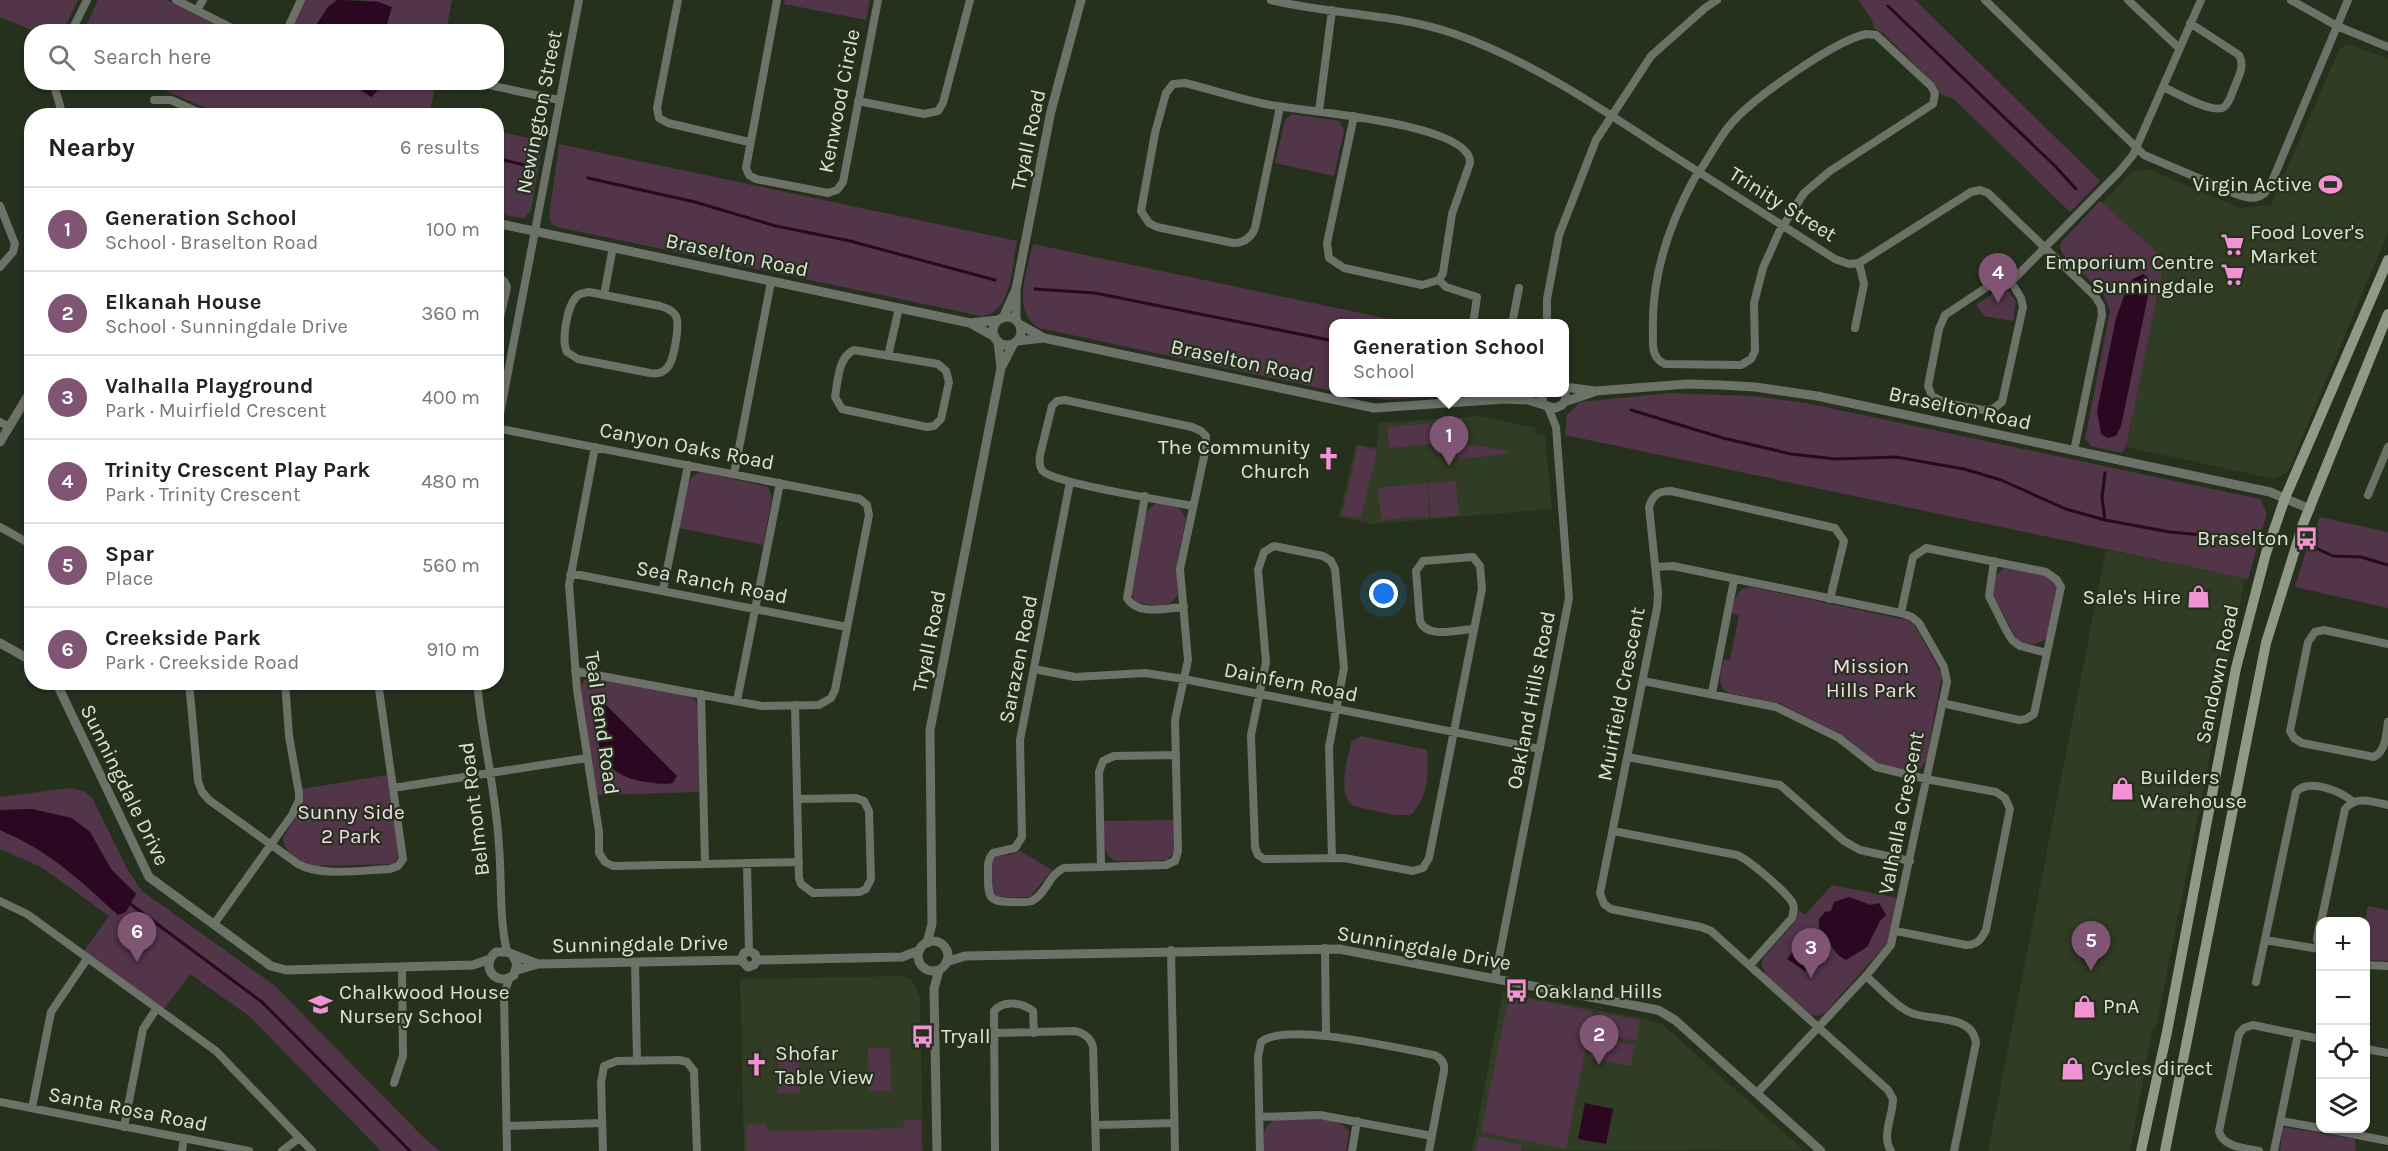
<!DOCTYPE html>
<meta charset="utf-8">
<style>
:root{--surface:#fff;--page:#f6f6f6;--text:#222;--muted:#767676;--line:#e0e0e0;--accent:#805473}
body{margin:0;font-family:Karla,sans-serif;background:var(--page);color:var(--text)}
.controls{position:absolute;right:18px;bottom:18px;display:grid;overflow:hidden;border-radius:12px;box-shadow:0 2px 4px #0004}
.controls button{width:54px;height:54px;display:grid;place-items:center;padding:0;border:0;border-bottom:2px solid var(--line);background:var(--surface);color:var(--text);font:30px sans-serif}
.you{position:absolute;left:1384px;top:594px;width:21px;height:21px;margin:-15px;border:4px solid #fff;border-radius:50%;background:#1a73e8;box-shadow:0 0 0 9px #1a73e833}
.badge{display:grid;place-items:center;width:39px;height:39px;border-radius:50%;background:var(--accent);color:#fff;font-size:20px;font-weight:700}
.pin{position:absolute;translate:-50% -50px;filter:drop-shadow(0 2px 3px #0008)}
.pin::after{content:'';position:absolute;top:32px;width:21px;height:18px;background:inherit;clip-path:polygon(0 0,100% 0,50% 100%)}
.popup{position:absolute;left:1329px;top:319px;width:240px;height:78px;box-sizing:border-box;display:grid;place-content:center;border-radius:12px;background:var(--surface);filter:drop-shadow(0 2px 4px #0005);font-size:20px;white-space:nowrap;color:var(--muted)}
.popup b{font-size:22px;color:var(--text)}
.popup::after{content:'';position:absolute;left:50%;top:100%;margin-left:-12px;border:12px solid transparent;border-top-color:var(--surface)}
.list{margin:0;padding:0;list-style:none}
h2{display:flex;justify-content:space-between;align-items:center;height:78px;margin:0;padding:0 24px;font-size:26px}
h2 small{font-size:20px;font-weight:400;color:var(--muted)}
.list li{display:grid;grid-template-columns:39px 1fr auto;gap:18px;align-items:center;box-sizing:border-box;height:84px;padding:0 24px;border-top:2px solid var(--line)}
.list b{display:block;font-size:22px;white-space:nowrap}
.list p{margin:0;font-size:20px;white-space:nowrap;color:var(--muted)}
.list em{font-size:20px;font-style:normal;color:var(--muted)}
.icon{flex:none;width:33px;height:33px;fill:none;stroke:currentColor;stroke-width:2;stroke-linecap:round;stroke-linejoin:round}
.map{position:relative;flex:none;width:2388px;height:1151px;overflow:hidden}
.search{position:absolute;background:var(--surface);box-shadow:0 2px 4px #0004;left:24px;top:24px;width:480px;height:66px;display:flex;align-items:center;gap:15px;box-sizing:border-box;padding:0 21px;border-radius:24px;color:var(--muted);font-size:22px}
.panel{position:absolute;background:var(--surface);box-shadow:0 2px 4px #0004;left:24px;top:108px;width:480px;height:582px;border-radius:24px}
.map>svg:first-child{display:block}
</style>
<div class="map">
<svg width="2388" height="1151" viewBox="0 0 2388 1151">
<rect width="100%" height="100%" fill="#26311d"/>
<path fill="#303c23" d="M2349 44 2388 59V232L2288 472 2274 479 2126 447 2165 259 2102 203 2132 172 2148 169 2240 208 2271 205 2340 48Z
M1479 416 1536 428 1535 433 1545 435 1552 509 1373 524 1339 517 1356 444 1377 448 1379 423Z
M2106 550 2245 578 2156 1028H2153L2130 1151H1988Z
M904 976 912 980 920 997 923 1151H744L740 979Z
M1503 992 1645 1019 1663 1025 1803 1150 1472 1151Z"/>
<path fill="#523549" d="M0 0H78L63 32 34 31 0 17Z
M98 0H167L232 31 83 32Z
M305 0H337L328 7 313 31 290 32Z
M356 0H452L446 32 385 31 388 23 379 2Z
M785 0H870L866 20 784 4Z
M1858 0H1915L2100 181 2070 212 1955 100 1940 94 1936 85 1883 33 1875 29 1871 18Z
M148 83H351L371 97 384 84 383 83H436L429 116 222 115Z
M1292 114 1339 121 1344 130 1334 176 1275 163 1285 120Z
M497 131 543 141 531 210 524 218 497 214Z
M559 144 1017 241C1012 265 1012 314 981 316L557 227 551 223 549 217Z
M2100 201 2165 259 2126 447 2122 453 2091 446 2085 439 2110 311 2104 295 2062 253 2060 246 2062 241Z
M1033 244 1408 323 1334 324 1333 391 1039 328C1010 311 1028 270 1033 244Z
M1995 288H2006L2016 301 2013 321 1984 316 1976 305 1994 293Z
M1342 393H1473L1387 400Z
M1669 393 1753 396 1806 403 2260 499 2267 513 2248 579 1565 435 1567 415 1580 402Z
M1430 423 1432 444 1389 448 1387 427Z
M1358 445 1377 450 1361 519 1342 515Z
M1474 445 1508 451V454L1458 459 1456 446Z
M701 472 768 487 772 498 763 545 679 528C683 512 682 477 701 472Z
M1456 481 1459 515 1431 518 1428 483Z
M1427 483 1429 516 1381 520 1378 488Z
M1157 503 1179 508 1186 519 1177 562 1178 595 1169 604 1154 605 1135 602 1131 592 1146 513 1151 507Z
M2320 517 2388 532V608L2295 587 2308 544Z
M2004 568 2048 576 2056 583 2057 591 2047 637C2040 646 2029 645 2018 641L1992 594 1995 576Z
M1751 587 1907 620 1914 624 1942 675 1926 760 1920 769 1910 772 1878 764 1847 738 1779 703 1728 693C1715 685 1721 672 1724 659L1730 660 1739 615 1732 613C1735 600 1735 589 1751 587Z
M589 677 688 695 695 700 697 708 699 792 597 795 580 689 582 683Z
M1361 736 1427 750C1429 771 1428 801 1410 815H1394L1353 806C1336 793 1348 760 1351 742Z
M387 775 399 855 393 864 315 866C302 863 283 853 283 838L300 809 302 789Z
M71 788 84 791 93 799 127 869 142 891 274 985 425 1139 440 1151H381L249 1016 190 974 164 1009 84 951 109 916 41 867 0 849V830C51 852 77 878 118 915L136 894 111 869 90 832 32 809 0 810V797Z
M1173 820 1174 852 1167 860 1117 861C1100 856 1105 836 1104 821Z
M1020 851 1052 870 1030 897H998L992 891V861L997 856 1011 855Z
M1832 885 1898 898 1889 941 1826 1012 1818 1016 1808 1014 1765 974 1761 963 1764 957 1795 922 1798 909 1805 915Z
M2368 906 2388 910V961L2366 960 2365 921Z
M1509 995 1593 1011 1566 1149 1481 1132Z
M1598 1012 1640 1020 1636 1041 1594 1033Z
M1593 1037 1635 1045 1631 1066 1589 1058Z
M868 1048H890L891 1091H869Z
M778 1050H799L800 1093H778Z
M904 1120H921V1151H747L746 1125 766 1124 768 1131 903 1128Z
M1275 1120C1294 1120 1339 1113 1349 1132L1346 1151H1264C1264 1138 1261 1126 1275 1120Z
M2283 1127 2355 1139 2356 1151H2280Z
M1479 1136 1522 1145 1521 1151H1476Z"/>
<path fill="#2b0722" d="M337 0 379 2 392 7 385 31H312L328 7Z
M351 83H383L384 84 371 97Z
M2143 274 2148 277 2149 291 2121 426 2116 436 2108 438 2101 434 2097 411 2116 318 2128 285 2133 279Z
M597 696 677 776 673 783C663 785 656 783 646 782 598 776 597 742 591 702Z
M32 809 72 818 90 832 111 869 136 894 126 912 118 915C78 878 51 852 0 830V810Z
M1849 897 1871 905 1879 903 1886 915 1880 921 1867 947 1846 960C1827 950 1834 939 1819 928V919L1825 912 1831 911 1834 902Z
M1809 940 1820 946 1826 956 1823 964 1805 971 1787 959 1797 947Z
M1585 1103 1613 1109 1606 1144 1578 1139Z"/>
<g fill="none" stroke-linecap="round" stroke-linejoin="round">
<path stroke="#2b0722" stroke-width="3" d="M1888 6 2055 166 2076 189
M496 158 528 166
M588 178 695 202 776 226 850 241 995 280
M1035 289 1095 293 1334 341
M1631 410 1723 438 1791 454 1836 459 1896 457 1964 469 2001 480 2066 509 2105 520 2170 532 2255 540
M2105 520 2102 498 2105 473
M2318 549 2333 556 2361 557 2388 565
M129 903 262 1002 410 1151"/>
<path stroke="#6d7268" stroke-width="8" d="M176 0 240 32
M678 0 657 108 659 118 668 123 749 142
M777 0 746 168 749 175 756 179 828 193 837 190 843 182 878 0
M1271 0C1332 15 1395 13 1455 34 1528 60 1593 103 1658 146 1717 184 1776 221 1835 259L1849 264 1859 263 1971 192 1980 190 1988 193 2095 296 2101 306 2102 315 2074 451
M1985 0 2144 155 2236 194C2251 200 2262 200 2270 186L2348 0
M2128 0 2179 48
M2291 0 2337 26 2388 47
M197 10 203 0
M71 32 87 0
M286 32 301 0
M1866 34 1876 35 1931 86 1935 93 1933 104 1830 171 1804 193 1779 232 1763 268 1754 303 1755 351 1751 359 1741 365 1665 364C1651 358 1653 345 1653 333 1651 280 1668 227 1693 181 1697 173 1704 166 1708 158 1715 147 1722 134 1731 124 1752 99 1834 41 1866 34Z
M53 82 63 116
M475 82 559 100
M2163 87C2175 92 2213 115 2224 107 2230 103 2232 92 2235 86 2239 75 2245 66 2239 55L2190 23
M154 100H171L207 116
M858 101 924 114 938 111 943 103 970 0
M1280 107 1255 228C1251 238 1244 243 1233 243L1157 227 1149 223 1141 211 1155 133 1166 93 1173 84 1185 83C1213 90 1241 99 1270 105 1301 111 1473 123 1470 163L1452 214 1443 273 1439 280 1422 285 1344 268 1329 258 1327 243 1354 116
M1319 111 1332 10
M0 206 15 244 13 252 0 267
M496 275 504 281 507 287 496 335
M1439 280 1446 287 1477 297 1473 324
M2011 282 2005 279 1996 281 1945 315 1939 329 1928 386 1932 396 1946 403 1983 410 1993 409 2002 402 2023 307 2021 298 2011 282 2119 172 2133 155 2201 0
M589 292 660 306C667 308 672 310 676 316 680 325 674 361 667 368 662 374 656 374 650 373L578 359 567 352C561 341 567 307 576 297 579 293 584 293 589 292Z
M604 295 613 247
M1512 324 1519 288
M1547 324V299L1559 235 1596 140 1651 56 1705 8 1717 0
M1855 328 1864 284 1859 263
M854 350 938 364 946 371 949 382 941 419 934 426 927 427 842 409 835 397C838 381 838 357 854 350Z
M888 356 899 308
M0 422 9 427
M496 428 860 499 867 505 869 515 835 690 831 698 819 705 762 706 575 671
M496 435 579 0
M595 447 569 585 577 690 599 832V853L605 862 613 866 799 862
M734 474 771 282
M1070 482 1020 740 1022 837 1015 848 993 853C987 860 988 866 988 875 988 898 989 902 1013 902 1019 902 1026 903 1032 901 1046 894 1049 874 1064 868L1166 865 1175 861 1178 851 1175 720 1188 660 1180 569 1205 452 1206 436 1201 431 1192 427 1065 400 1057 401 1052 406 1040 455C1039 462 1039 468 1044 472 1059 484 1167 501 1193 506
M2368 495 2388 447
M1145 496 1127 598C1137 616 1167 608 1184 607
M0 527 32 545
M1994 561 1989 596 2006 630 2012 640 2020 646 2047 653
M1655 567 1673 566 1901 613 1912 617 1919 623 1944 667 1947 682 1891 945 1866 976 1757 1093
M570 575H580L847 627
M663 590 688 465
M1830 599 1844 541 1835 528 1671 491C1659 491 1653 494 1649 507L1658 593 1657 608 1600 893 1604 904 1611 909 1701 927 1711 931 1888 1090 1893 1099C1893 1116 1881 1136 1891 1151
M1901 613 1913 557 1926 548 2046 572 2057 580 2061 587 2034 714 2026 719 2019 720 1942 703
M2388 644 2324 630 2315 632 2308 642 2290 731 2294 738 2302 743 2374 757C2386 751 2386 734 2388 722
M1034 669 1075 677 1145 673 1184 679 1540 749
M1643 681 1776 707 1839 738 1876 767 1926 779 1996 792 2005 798 2010 809 1986 930C1981 940 1977 945 1966 945L1896 931
M189 682 198 781 202 792 209 800 298 864C320 877 364 870 390 869L398 866 403 859 378 682
M477 682C482 737 496 791 499 846 502 882 499 917 507 952
M1712 693 1734 580
M701 694 705 863
M737 701 780 483
M795 705 799 878 801 884 813 893 860 892 866 889 871 879 869 811 864 801 856 798 797 799
M1627 757 1780 785 1844 841 1860 850 1910 861
M393 788 587 758
M1613 831 1737 855C1748 859 1789 894 1793 904 1795 909 1793 913 1792 918L1750 965
M1332 858 1329 747 1344 668 1335 569 1331 561 1323 556 1274 546 1264 552 1258 570 1266 662 1251 735 1255 847 1258 855 1264 859 1344 858 1413 871 1423 868 1429 858 1482 589 1480 566 1473 557 1423 561 1416 571 1420 621C1427 639 1457 630 1473 629
M747 863 749 951
M1101 866 1099 772 1103 761 1114 756 1176 755
M0 901 27 914 216 1051 312 1151
M2321 922 2345 809C2357 795 2373 802 2388 805
M2320 923 2317 939 2320 951
M214 924 292 815 299 800V793L289 736 285 682
M2265 940 2319 949
M1325 948 1326 1034
M1171 950 1175 1151
M635 962 637 1061
M2366 965 2388 966
M1866 976C1879 987 1894 1005 1909 1012 1930 1022 1973 1013 1976 1043L1954 1151
M1495 978 1569 598 1556 427 1548 407
M2256 982 2296 792C2309 778 2341 791 2353 802
M993 1033 1074 1031C1083 1032 1091 1038 1093 1047L1096 1151
M2366 1049 2388 1053
M394 1083 403 1056 402 967
M0 1102 249 1151
M32 1108 51 1012 87 959
M1259 1117 1320 1115 1432 1136
M2281 1121 2320 1128
M1097 1125 1174 1123
M507 1126 602 1123
M124 1127 143 1029 157 1008
M2322 1128 2388 1141
M182 1151 184 1138
M282 1151 299 1138
M507 1151 504 995 509 979
M603 1151 601 1083 604 1066 617 1061 679 1060 687 1062 694 1071 697 1151
M995 1151 994 1011C1003 1000 1022 1002 1033 1011L1034 1033
M1260 1151 1258 1057 1261 1042C1286 1021 1401 1049 1434 1055 1441 1058 1445 1063 1444 1071L1429 1151
M1352 1151 1357 1121
M2259 1151C2245 1148 2222 1147 2219 1131L2239 1034 2244 1028 2253 1025 2320 1039
M2274 1151 2298 1034"/>
<path stroke="#6d7268" stroke-width="9" d="M496 223 970 323 995 337
M993 331a14 14 0 1 1 28 0a14 14 0 1 1-28 0Z
M1003 318 1015 291
M1016 320V289L1051 111 1081 0
M970 323 998 320
M1019 324 1044 338
M998 341 1001 368
M1017 341 1044 338 1374 408 1505 399 1528 400 1544 405
M1564 387 1596 391 1688 384 1720 385 1755 387 1817 396 2270 492 2310 509
M1540 392 1544 405 1555 408 1562 405 1566 399 1564 387
M1564 402 1594 392
M0 442 32 389
M0 643 32 661
M56 682 149 877 271 966 286 970 473 965 490 959
M918 956a15 15 0 1 1 30 0a15 15 0 1 1-30 0Z
M927 943 932 924 930 730 1001 368 1014 343
M512 954 517 964 514 975C496 988 479 966 496 952H507L538 964
M741 960 744 953 749 951 755 954 757 960
M741 960 748 967 754 965 757 960
M757 960 902 957 920 950
M946 962 965 956 1339 949 1658 1010 1675 1020 1821 1151
M517 970 538 964 741 960
M937 1151 934 989 939 970"/>
<path stroke="#909989" stroke-width="10" d="M2141 1151 2167 1032 2236 668 2266 553 2285 498 2388 260
M2165 1151 2266 643 2303 524 2388 314"/>
</g>
<defs>
<symbol id="stadium-bare" viewBox="-9 -9 18 18"><path d="M0-5a6.5 5 0 1 0 0 10a6.5 5 0 1 0 0-10ZM-3.5-1.8h7v3.6h-7Z" fill="#f391d5" stroke="#26311d" stroke-width="2.5" paint-order="stroke"/></symbol>
<symbol id="supermarket-bare" viewBox="-9 -9 18 18"><path d="M-6-5.5h2.5l.6 2H6L4.5 2H-2.5L-4.4-4H-6ZM-1.5 3.2a1.3 1.3 0 1 0 .1 0ZM3 3.2a1.3 1.3 0 1 0 .1 0Z" fill="#f391d5" stroke="#26311d" stroke-width="2.5" paint-order="stroke"/></symbol>
<symbol id="church-bare" viewBox="-9 -9 18 18"><path d="M-1.2-6h2.4v3.5h3.3v2.4h-3.3V6h-2.4V-.1h-3.3v-2.4h3.3Z" fill="#f391d5" stroke="#26311d" stroke-width="2.5" paint-order="stroke"/></symbol>
<symbol id="bus-bare" viewBox="-9 -9 18 18"><path d="M-5-6H5V4H4V6H2V4H-2V6H-4V4H-5ZM-3.5-4V0h7V-4ZM-3.5 1.2v1.5H-2V1.2ZM2 1.2v1.5H3.5V1.2Z" fill="#f391d5" stroke="#26311d" stroke-width="2.5" paint-order="stroke"/></symbol>
<symbol id="shop-bare" viewBox="-9 -9 18 18"><path d="M-5-2.5h2.3a2.7 3.5 0 0 1 5.4 0H5L5.5 6h-11ZM-1.5-2.5h3a1.5 2.3 0 0 0-3 0Z" fill="#f391d5" stroke="#26311d" stroke-width="2.5" paint-order="stroke"/></symbol>
<symbol id="school-bare" viewBox="-9 -9 18 18"><path d="M0-5L7-2L0 1L-7-2ZM-4 1L0 2.5L4 1V4Q0 6-4 4Z" fill="#f391d5" stroke="#26311d" stroke-width="2.5" paint-order="stroke"/></symbol>
</defs>
<g fill-rule="evenodd">
<use href="#stadium-bare" x="2314" y="168" width="33" height="33"/>
<use href="#supermarket-bare" x="2216" y="228" width="33" height="33"/>
<use href="#supermarket-bare" x="2216" y="258" width="33" height="33"/>
<use href="#church-bare" x="1312" y="442" width="33" height="33"/>
<use href="#bus-bare" x="2290" y="522" width="33" height="33"/>
<use href="#shop-bare" x="2182" y="580" width="33" height="33"/>
<use href="#shop-bare" x="2106" y="772" width="33" height="33"/>
<use href="#bus-bare" x="1500" y="974" width="33" height="33"/>
<use href="#school-bare" x="304" y="988" width="33" height="33"/>
<use href="#shop-bare" x="2068" y="990" width="33" height="33"/>
<use href="#bus-bare" x="906" y="1020" width="33" height="33"/>
<use href="#church-bare" x="740" y="1048" width="33" height="33"/>
<use href="#shop-bare" x="2056" y="1052" width="33" height="33"/>
</g>
<g text-anchor="middle" dominant-baseline="central" stroke-width="4.5" stroke-linejoin="round" paint-order="stroke">
<g font-size="21" fill="#dde4d7" stroke="#26311d">
<text transform="translate(839 101) rotate(-79)">Kenwood Circle</text>
<text transform="translate(539 112) rotate(-79)">Newington Street</text>
<text transform="translate(1028 140) rotate(-78)">Tryall Road</text>
<text transform="translate(1783 204) rotate(32)">Trinity Street</text>
<text transform="translate(737 255) rotate(12)">Braselton Road</text>
<text transform="translate(1242 361) rotate(12)">Braselton Road</text>
<text transform="translate(1960 408) rotate(12)">Braselton Road</text>
<text transform="translate(687 446) rotate(11)">Canyon Oaks Road</text>
<text transform="translate(712 582) rotate(11)">Sea Ranch Road</text>
<text transform="translate(929 641) rotate(-79)">Tryall Road</text>
<text transform="translate(1018 659) rotate(-79)">Sarazen Road</text>
<text transform="translate(2217 674) rotate(-78)">Sandown Road</text>
<text transform="translate(1291 682) rotate(11)">Dainfern Road</text>
<text transform="translate(1621 694) rotate(-79)">Muirfield Crescent</text>
<text transform="translate(1531 700) rotate(-79)">Oakland Hills Road</text>
<text transform="translate(602 723) rotate(82)">Teal Bend Road</text>
<text transform="translate(125 785) rotate(64)">Sunningdale Drive</text>
<text transform="translate(474 809) rotate(-97)">Belmont Road</text>
<text transform="translate(1901 813) rotate(-79)">Valhalla Crescent</text>
<text transform="translate(640 944) rotate(-1)">Sunningdale Drive</text>
<text transform="translate(1424 948) rotate(10)">Sunningdale Drive</text>
<text transform="translate(128 1109) rotate(11)">Santa Rosa Road</text>
</g>
<g font-size="21" fill="#dde4d7" stroke="#26311d" text-anchor="start">
<text x="2312" y="184" text-anchor="end">Virgin Active</text>
<text x="2250" y="232">Food Lover's<tspan x="2250" dy="24">Market</tspan></text>
<text x="2214" y="262" text-anchor="end">Emporium Centre<tspan x="2214" dy="24">Sunningdale</tspan></text>
<text x="1310" y="447" text-anchor="end">The Community<tspan x="1310" dy="24">Church</tspan></text>
<text x="2289" y="538" text-anchor="end">Braselton</text>
<text x="2181" y="597" text-anchor="end">Sale's Hire</text>
<text x="2140" y="777">Builders<tspan x="2140" dy="24">Warehouse</tspan></text>
<text x="1535" y="991">Oakland Hills</text>
<text x="339" y="992">Chalkwood House<tspan x="339" dy="24">Nursery School</tspan></text>
<text x="2103" y="1006">PnA</text>
<text x="941" y="1036">Tryall</text>
<text x="775" y="1053">Shofar<tspan x="775" dy="24">Table View</tspan></text>
<text x="2091" y="1068">Cycles direct</text>
</g>
<g font-size="21" fill="#f6d9ec" stroke="#26311d">
<text x="1871" y="666">Mission<tspan x="1871" dy="24">Hills Park</tspan></text>
<text x="351" y="812">Sunny Side<tspan x="351" dy="24">2 Park</tspan></text>
</g>
</g>
</svg>
<div class="controls">
<button>+</button>
<button>−</button>
<button><svg class="icon" aria-label="locate" viewBox="0 0 24 24"><circle cx="12" cy="12" r="6"/><path d="M12 2v4M12 18v4M2 12h4M18 12h4"/></svg></button>
<button><svg class="icon" aria-label="layers" viewBox="0 0 24 24"><path d="M12 4l9 5-9 5-9-5zM3 14l9 5 9-5"/></svg></button>
</div>
<div class="you"></div>
<div class="pin badge" style="left:1449px;top:466px">1</div>
<div class="popup"><b>Generation School</b>School</div>
<div class="pin badge" style="left:1599px;top:1065px">2</div>
<div class="pin badge" style="left:1811px;top:978px">3</div>
<div class="pin badge" style="left:1998px;top:303px">4</div>
<div class="pin badge" style="left:2091px;top:971px">5</div>
<div class="pin badge" style="left:137px;top:962px">6</div>
<div class="search"><svg class="icon" aria-label="search" viewBox="0 0 24 24"><circle cx="10" cy="10" r="6"/><path d="M15 15l6 6"/></svg>Search here</div>
<section class="panel">
<h2>Nearby<small>6 results</small></h2>
<ul class="list">
<li><span class="badge">1</span><div><b>Generation School</b><p>School · Braselton Road</p></div><em>100 m</em></li>
<li><span class="badge">2</span><div><b>Elkanah House</b><p>School · Sunningdale Drive</p></div><em>360 m</em></li>
<li><span class="badge">3</span><div><b>Valhalla Playground</b><p>Park · Muirfield Crescent</p></div><em>400 m</em></li>
<li><span class="badge">4</span><div><b>Trinity Crescent Play Park</b><p>Park · Trinity Crescent</p></div><em>480 m</em></li>
<li><span class="badge">5</span><div><b>Spar</b><p>Place</p></div><em>560 m</em></li>
<li><span class="badge">6</span><div><b>Creekside Park</b><p>Park · Creekside Road</p></div><em>910 m</em></li>
</ul>
</section>
</div>
